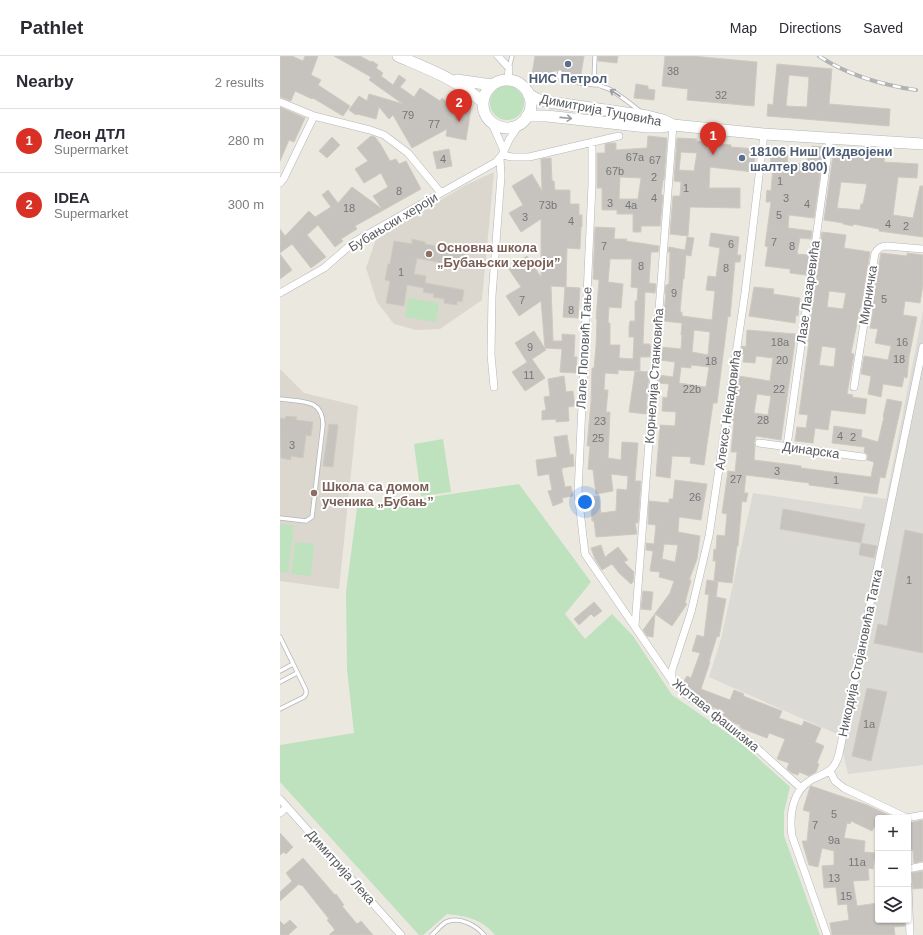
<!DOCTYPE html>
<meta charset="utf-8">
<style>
:root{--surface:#fff;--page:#f7f7f7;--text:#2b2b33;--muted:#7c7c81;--line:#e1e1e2;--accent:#d93025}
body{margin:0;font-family:Helvetica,sans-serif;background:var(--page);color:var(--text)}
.controls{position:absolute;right:12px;bottom:12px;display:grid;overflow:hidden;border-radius:4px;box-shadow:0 1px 3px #0004}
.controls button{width:36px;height:36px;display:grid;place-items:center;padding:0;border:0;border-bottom:1px solid var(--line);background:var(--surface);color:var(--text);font:20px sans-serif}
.you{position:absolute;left:305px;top:446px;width:14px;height:14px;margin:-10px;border:3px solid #fff;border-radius:50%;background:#1a73e8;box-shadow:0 0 0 6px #1a73e833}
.badge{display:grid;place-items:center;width:26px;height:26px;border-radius:50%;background:var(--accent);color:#fff;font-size:13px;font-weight:700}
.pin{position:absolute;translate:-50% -33px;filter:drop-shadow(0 1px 2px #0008)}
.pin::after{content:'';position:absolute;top:21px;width:14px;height:12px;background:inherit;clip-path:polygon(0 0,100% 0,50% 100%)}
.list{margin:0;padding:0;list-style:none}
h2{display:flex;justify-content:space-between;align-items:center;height:52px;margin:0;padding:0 16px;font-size:17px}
h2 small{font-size:13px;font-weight:400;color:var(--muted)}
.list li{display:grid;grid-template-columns:26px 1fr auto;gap:12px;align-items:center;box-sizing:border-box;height:64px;padding:0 16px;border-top:1px solid var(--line)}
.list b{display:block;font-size:15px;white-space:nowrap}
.list p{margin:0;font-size:13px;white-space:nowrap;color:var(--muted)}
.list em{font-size:13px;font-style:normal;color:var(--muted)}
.icon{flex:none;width:22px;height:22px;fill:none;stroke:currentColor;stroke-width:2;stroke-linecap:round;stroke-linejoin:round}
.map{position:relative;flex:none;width:643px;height:879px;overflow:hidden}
header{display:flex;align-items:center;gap:24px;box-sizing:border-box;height:56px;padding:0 20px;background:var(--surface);border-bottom:1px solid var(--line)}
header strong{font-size:19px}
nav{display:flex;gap:22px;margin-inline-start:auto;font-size:14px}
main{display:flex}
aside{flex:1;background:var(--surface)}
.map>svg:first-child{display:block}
</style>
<header>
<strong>Pathlet</strong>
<nav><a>Map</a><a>Directions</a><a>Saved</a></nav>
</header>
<main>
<aside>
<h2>Nearby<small>2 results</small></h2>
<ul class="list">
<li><span class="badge">1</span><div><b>Леон ДТЛ</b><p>Supermarket</p></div><em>280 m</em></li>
<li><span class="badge">2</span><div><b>IDEA</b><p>Supermarket</p></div><em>300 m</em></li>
</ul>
</aside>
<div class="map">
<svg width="643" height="879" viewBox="0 0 643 879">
<rect width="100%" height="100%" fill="#ebe8e0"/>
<path fill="#dcdad5" d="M643 255V709L568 718 559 679 429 621 441 583 473 437 581 453 584 440 606 443Z"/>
<path fill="#dbd7ce" d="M214 116 202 244 160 273 136 274 114 268 97 246 86 212 96 183 184 130Z
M0 313 24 337 78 350 59 533 0 525Z"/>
<path fill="#bee1be" d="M210 47a17 17 0 1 1 34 0a17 17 0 1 1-34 0Z
M128 242 159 247 156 266 125 261Z
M163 383 171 436 141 440 134 388Z
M239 428 311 526 285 558 305 583 332 558 353 580 392 639 459 685 510 731 504 756V780L540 879H215C202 863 186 860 167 858L143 879H139L0 726V689L74 677 67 613 66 536 77 452Z
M0 468 14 470 8 517 0 516Z
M15 486 34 488 31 520 11 518Z"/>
<path fill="#c6c3be" stroke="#cfcabf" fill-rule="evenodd" d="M0 0H12L23 5 25 0H38L31 19 41 24 38 29 70 50 63 60 33 42 32 43 15 35 11 45 0 41Z
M54 0H80L91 6 92 5 98 9 96 12 103 17 101 20 113 29 119 19 126 24 120 31 134 41 140 32 160 45 162 42 171 49 173 40 185 42 184 51 191 52 186 84 166 80 167 73 132 92 113 59 109 63 99 51 96 63 77 58 76 59 69 54 79 40 87 45 89 38 123 48 89 24 91 21Z
M255 0H304L300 24 297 25 298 29 290 28 291 25 288 23 289 17 283 16 280 13 277 15H273L272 21 252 18Z
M318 0H338L337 7 318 5Z
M385 0H412L477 6 474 50 407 44 408 33 382 30Z
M497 8 552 13 549 48 610 53 609 70 487 60 488 48 493 49ZM509 19 529 21 527 51 506 50Z
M356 28 368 30V33L375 34 374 44 354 42Z
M0 51 25 62 14 86 9 84 0 105Z
M91 80 95 81 101 89 110 105 116 103 119 108 126 105 141 133 75 170 77 173 61 183 63 185 55 191 38 169 27 179 46 201 31 212 12 188 0 197V173L5 180 29 155 35 161 51 151 42 139 48 134 58 147 72 131 102 153 93 140 108 131 101 117 84 127 75 113 88 105 77 92Z
M368 80 387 82 384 124H383L381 139H383L380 170H361V176H353V158H337V154H322V132H317V97H325V88L330 87H336V94L367 92ZM340 121 361 122 358 143H339Z
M52 81 60 89 47 102 39 95Z
M397 82 417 83 416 85 451 89V91L476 93 473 116 430 111 429 132H460V152L410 151 408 180 390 178 393 140H400L401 126 394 125ZM401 96 417 97 414 115 399 114Z
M532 90 544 91 534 162 509 159 508 172 532 175 531 183 520 182 517 198 529 199 526 219 510 217V213L485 210 488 191 485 190 491 146H486L487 134 491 135 493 111H490L491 98 508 99 507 106 527 109 528 101H532Z
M554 92 605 97 604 106 638 108 637 122 618 121 613 159 633 162 640 130H643V181L599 175V173L573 168V170L563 168V167L544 164ZM561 126 587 128 583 148H581L580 154 557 152Z
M169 93 172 110 157 113 153 96Z
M271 102 272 125H274L275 134H290V148H299V159H302V171H301L300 193 287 192 286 231 271 230 273 285H282V278L295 279 294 301H297L296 317 280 316 282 293 265 292 261 245 239 260 226 240 241 231 228 212 247 200 261 221V163L241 176 229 157 243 149 232 130 252 118 262 135 261 103Z
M315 171 335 172 334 183H347L346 185 379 190 378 196H371L369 227 376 228 375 237 365 236 363 288H370V290H371L370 301H360V315L338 314V318L325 317 324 334H328L326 356H330L328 402 341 404 342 386 358 387 355 425H361L358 467H355L357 478 316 481 314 465H312L311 451 305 452 306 441 319 440 321 457 336 455 337 433 347 434 348 420 331 418 333 435 316 438 313 414 308 413 310 390H307L311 346 312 312H314L316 290 317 263H316L319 224 313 223ZM330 203H352L351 231 358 232 357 245H355V265H350L349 271V281H354L353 303 339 302 340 289H330V267H328L329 251 341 252 343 228 328 226Z
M542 176 566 179 564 192 590 196 581 253 580 252 571 297 574 298 567 338 573 339 572 341 587 343 585 358 551 354 548 374 535 372 533 387 515 385 517 371 526 372 528 359 519 358 529 286H528ZM549 235 566 237 563 253 547 251ZM542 290 556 292 554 311 539 309Z
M431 177 459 181 457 199H461L460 206H455L450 261 448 260 437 347H433L424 409 410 407 411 401 392 400 390 422 376 420 380 369 395 370 396 356 382 355 383 341 387 342 389 328 378 327 379 319 393 321 395 306 380 304 381 291 401 293 402 279H401L402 267 383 265 386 238H385L386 229 389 228 390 196H388L389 191 405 194 407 181 414 182 411 200 406 199 404 223H403L400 256H402V260L432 264 435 235 426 234 428 220 436 221 440 192 429 190ZM414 274 430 276 428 299 412 296ZM411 309 429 311 426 331 399 327 401 311 411 312Z
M132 183 145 186V188L162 191V193L186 198 184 209 180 208 179 213 166 211 167 208 137 202 134 218 146 220 145 227 184 234 182 246 177 245V249L164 247V243L153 241 154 238 143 236 144 232 127 229 124 250 106 247 110 225 105 224 108 208H110L114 185 132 188Z
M601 197 627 200V197L643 199V229L640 247 625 245 623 259 637 261 629 301 627 322 624 321 622 331 603 328 601 341 588 338 591 320 581 318 584 300 608 304 611 290 595 287 598 273 590 272 593 255 591 254Z
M0 198 12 214 0 223Z
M285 231 300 232 298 262 283 261Z
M474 231 494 233 493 238 520 242 518 260 516 259 515 267 469 260Z
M467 274 516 278 501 384 476 380 474 387 475 390 474 404 521 410V412L591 421 594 406 587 404 588 399 584 396 585 391 552 387 554 370 582 374 581 381 598 386 604 361H603L607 343 622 346 605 422 600 421 597 438 529 429V427L466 419 464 437H468L466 446 462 445 458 490H457L452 527 435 525 438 526 436 541 446 543 439 581 437 580 429 606H430L421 633 450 644 454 634 464 638 463 640 502 655 499 662 522 670 524 665 541 672 535 686 544 690 537 707 539 708 536 716 529 720 519 716 518 719 512 717 507 713 509 707 497 703 505 683 489 677 487 682 463 673 460 671V669L454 667 443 659 445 656 432 651 402 628 407 620 411 622 420 597 412 595 417 579 424 581 429 539 425 538 427 524 434 525 436 505H433L434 493 436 494 437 479 445 480 447 458 442 457 448 415 455 416 457 396H451L454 365 452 364 455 337H457L459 320 490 325 493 302 476 300 475 307 463 306 464 299 461 298 462 290 466 291ZM477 338 491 340 488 359 474 357Z
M254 275 266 294 252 303 265 322 245 335 232 316 247 306 235 287Z
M355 315 369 316 366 358 349 356Z
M284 320 286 336 293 335 295 350 288 351 289 365 276 366V363L262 364V355L266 354 264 341 270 340 268 323Z
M6 360 17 361 16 364 33 366 31 380 26 379 23 402 11 400V404L1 402 0 362 5 363Z
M49 368 58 369 53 411 43 410Z
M287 379 290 399 293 398 294 410 282 412V416L285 431 291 430 293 440 282 442 283 446 273 450 268 435 272 434 269 418 258 420 256 404 277 401 274 381Z
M395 424 427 428 421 464 399 461 398 476 420 480 417 503 409 524H411L405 547 407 548 392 570 375 558 373 581 367 580 363 574 390 537 394 525 379 521 380 516 370 515 373 495 366 494V487L374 488 376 469 368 468 369 445 389 447V443H393ZM384 488 398 489 395 506 382 503Z
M503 453 585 468 581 487 500 473Z
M625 474 643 478V597L594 587 598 568 607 570Z
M581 487 597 490 594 502 579 499Z
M321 489 325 501 338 491 348 504 344 506 354 516 353 526 351 528 339 517 332 508 322 514 315 503 311 492Z
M363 535 373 536 371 554 361 553Z
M314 546 322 555 314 561 311 558 299 569 294 563Z
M587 632 607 636 591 705 572 700Z
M531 730 587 749 615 762H598V771L595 770 592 775 571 765 570 768 567 767 564 782 585 785 584 796 595 797 593 813 588 812 589 824 573 825 577 850 598 847V864H624L625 870 614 871 615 879H552L550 867 569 864 567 848 558 849 556 831 544 832 542 810 554 809V795L542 792 538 811 529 809 522 785H527L530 756 523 754 530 731Z
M643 764V805L634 807 633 794H631L629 767Z
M0 777 13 791 6 798 4 796 0 799Z
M23 802 55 839 56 838 64 849 62 850 77 868 81 865 93 879H49L55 874 47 864 49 863 22 829 21 830 19 828 0 845V836L12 825 6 817Z
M643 815V832L633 833 632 817Z
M10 864 17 871 8 879H0V865L4 869Z"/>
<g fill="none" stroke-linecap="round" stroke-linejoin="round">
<defs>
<path id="lane" d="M315 0 314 23C316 31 323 30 329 33 340 39 351 48 361 56
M229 12 232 0
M280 16 279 20 281 24 288 26
M300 27 316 29
M0 343C21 346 43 342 43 369L32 461 26 465 0 462
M0 581 26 634V638L24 641 0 653
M0 615 13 608
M0 626 17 617
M152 879C156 875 161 869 166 866 179 860 196 869 204 879"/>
<path id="street" d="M218 0 229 12 228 24
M0 46 34 60 90 74 104 79 128 97 161 137
M211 65 224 95
M312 86V129L298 437 305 498 392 625 404 637 460 677 521 732
M222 99 232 101H249L339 80
M0 127 4 122 34 60
M0 237 44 212 74 186 216 106 222 99 229 84 240 67
M214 331 211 299 212 240 221 120 220 102
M574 331 595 197C598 192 601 190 607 190L643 193
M479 387 583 401
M507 390 550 82
M355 570 393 69
M392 625V614L395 605 411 556 429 480 465 237 484 78
M550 715 555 725 564 732 627 762 643 759
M0 743 121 879
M0 757 7 751
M628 813 643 810
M628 830 630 879
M547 879 512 780C509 760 512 735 531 724 546 716 554 717 559 698L643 291"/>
<path id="secondary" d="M118 0C148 13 178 24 203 46
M177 24 212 29
M203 48a24 24 0 1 1 48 0a24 24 0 1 1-48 0Z
M248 38 257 43 269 46 367 60 383 64 393 69
M247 60H267L367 71H381L393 69 484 78 643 88"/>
</defs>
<use href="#lane" stroke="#b3b6ba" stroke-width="5"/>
<use href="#street" stroke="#b3b6ba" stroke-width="8"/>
<use href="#secondary" stroke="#b2b5ba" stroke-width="12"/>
<use href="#lane" stroke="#fff" stroke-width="3.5"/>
<use href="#street" stroke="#fff" stroke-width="7"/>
<use href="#secondary" stroke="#fff" stroke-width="11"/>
<defs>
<path id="rail" d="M539 0C567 19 603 29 636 34"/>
</defs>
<use href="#rail" stroke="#b1b2b2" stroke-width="4"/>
<use href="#rail" stroke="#fff" stroke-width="2.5" stroke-dasharray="8" stroke-linecap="butt"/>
</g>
<defs><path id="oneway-shaft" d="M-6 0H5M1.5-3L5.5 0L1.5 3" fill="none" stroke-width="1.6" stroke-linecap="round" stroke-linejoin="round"/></defs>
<g stroke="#9b9da0">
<use href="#oneway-shaft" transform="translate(335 37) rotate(-147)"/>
<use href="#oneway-shaft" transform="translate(286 62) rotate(6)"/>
</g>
<g fill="#5c6f8a" stroke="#fff" stroke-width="1.5">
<circle cx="288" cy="8" r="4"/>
<circle cx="462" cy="102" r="4"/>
</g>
<g fill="#8d6e63" stroke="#fff" stroke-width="1.5">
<circle cx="149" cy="198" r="4"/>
<circle cx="34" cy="437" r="4"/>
</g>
<g text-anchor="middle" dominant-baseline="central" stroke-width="4" stroke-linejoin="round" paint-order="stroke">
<g font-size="11" fill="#747678">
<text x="393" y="15">38</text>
<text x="441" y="39">32</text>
<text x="128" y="59">79</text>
<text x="154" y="68">77</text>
<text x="355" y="101">67a</text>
<text x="163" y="103">4</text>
<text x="375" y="104">67</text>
<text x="335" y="115">67b</text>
<text x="374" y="121">2</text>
<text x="500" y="125">1</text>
<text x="406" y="132">1</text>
<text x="119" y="135">8</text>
<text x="374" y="142">4</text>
<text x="506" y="142">3</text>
<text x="330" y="147">3</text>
<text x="527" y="148">4</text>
<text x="268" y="149">73b</text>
<text x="351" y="149">4a</text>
<text x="69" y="152">18</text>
<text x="499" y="159">5</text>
<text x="245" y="161">3</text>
<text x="291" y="165">4</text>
<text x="608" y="168">4</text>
<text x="626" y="170">2</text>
<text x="494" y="186">7</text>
<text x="451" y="188">6</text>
<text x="324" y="190">7</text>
<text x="512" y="190">8</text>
<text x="361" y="210">8</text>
<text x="446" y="212">8</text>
<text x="121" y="216">1</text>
<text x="394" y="237">9</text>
<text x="604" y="243">5</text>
<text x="242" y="244">7</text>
<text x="291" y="254">8</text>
<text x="500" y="286">18a</text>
<text x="622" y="286">16</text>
<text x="250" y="291">9</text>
<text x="619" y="303">18</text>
<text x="502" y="304">20</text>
<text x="431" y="305">18</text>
<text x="249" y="319">11</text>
<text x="412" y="333">22b</text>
<text x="499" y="333">22</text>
<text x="483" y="364">28</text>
<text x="320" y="365">23</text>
<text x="560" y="380">4</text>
<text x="573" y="381">2</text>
<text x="318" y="382">25</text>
<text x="12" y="389">3</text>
<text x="497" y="415">3</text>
<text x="456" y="423">27</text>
<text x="556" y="424">1</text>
<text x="415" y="441">26</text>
<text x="629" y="524">1</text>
<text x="589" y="668">1a</text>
<text x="554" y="758">5</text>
<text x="535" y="769">7</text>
<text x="554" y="784">9a</text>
<text x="577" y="806">11a</text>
<text x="554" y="822">13</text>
<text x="566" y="840">15</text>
</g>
<g font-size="13" font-weight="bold" fill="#4e5e75" stroke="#fff">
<text x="288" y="22">НИС Петрол</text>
<text x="470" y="95" text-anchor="start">18106 Ниш (Издвојени<tspan x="470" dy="15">шалтер 800)</tspan></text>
</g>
<g font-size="13" fill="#595c60" stroke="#fff">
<text transform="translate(321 54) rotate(11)">Димитрија Туцовића</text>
<text transform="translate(113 166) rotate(-31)">Бубањски хероји</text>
<text transform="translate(528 236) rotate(-82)">Лазе Лазаревића</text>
<text transform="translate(588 239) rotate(-81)">Мирничка</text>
<text transform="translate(304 292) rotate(-87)">Лале Поповић Тање</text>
<text transform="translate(374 320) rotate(-86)">Корнелија Станковића</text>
<text transform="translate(448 354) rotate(-82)">Алексе Ненадовића</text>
<text transform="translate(531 394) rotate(8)">Динарска</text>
<text transform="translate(580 597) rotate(-78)">Никодија Стојановића Татка</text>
<text transform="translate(436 659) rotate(39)">Жртава фашизма</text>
<text transform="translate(61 811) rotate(48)">Димитрија Лека</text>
</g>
<g font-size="13" font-weight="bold" fill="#785e54" stroke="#fff" text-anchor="start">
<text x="157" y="191">Основна школа<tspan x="157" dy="15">„Бубањски хероји”</tspan></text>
<text x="42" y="430">Школа са домом<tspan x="42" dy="15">ученика „Бубањ”</tspan></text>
</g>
</g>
</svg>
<div class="controls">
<button>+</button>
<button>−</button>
<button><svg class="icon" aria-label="layers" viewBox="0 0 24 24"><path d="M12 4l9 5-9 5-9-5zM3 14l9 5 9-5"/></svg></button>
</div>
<div class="you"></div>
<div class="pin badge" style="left:433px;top:99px">1</div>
<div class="pin badge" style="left:179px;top:66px">2</div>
</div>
</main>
